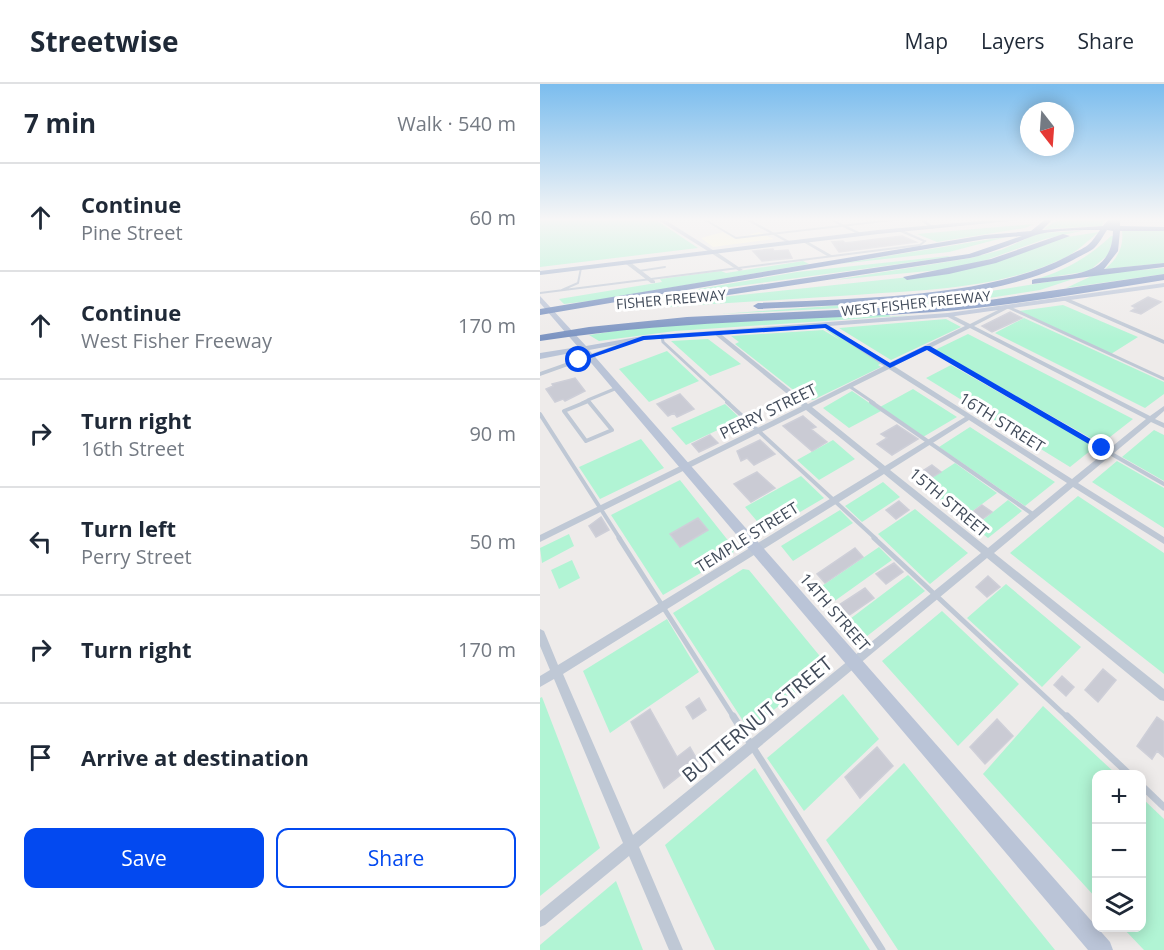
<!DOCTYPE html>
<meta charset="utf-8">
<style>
:root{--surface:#fff;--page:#f2f2f3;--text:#1f2937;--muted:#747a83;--line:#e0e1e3;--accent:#0349f0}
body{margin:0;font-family:"Open Sans",sans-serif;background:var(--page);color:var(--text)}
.controls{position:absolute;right:18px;bottom:18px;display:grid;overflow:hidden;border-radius:12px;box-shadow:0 3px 15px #0003}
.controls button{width:54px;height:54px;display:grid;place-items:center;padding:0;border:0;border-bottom:2px solid var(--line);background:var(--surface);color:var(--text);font:30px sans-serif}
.compass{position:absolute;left:480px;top:18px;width:54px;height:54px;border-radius:50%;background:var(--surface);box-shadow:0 3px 15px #0003;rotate:163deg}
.stop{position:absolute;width:18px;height:18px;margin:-14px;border:4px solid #0349f0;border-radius:50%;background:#fff}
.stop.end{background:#0349f0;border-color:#fff;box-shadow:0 2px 6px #0008}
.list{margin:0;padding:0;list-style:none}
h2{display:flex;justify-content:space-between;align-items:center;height:78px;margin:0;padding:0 24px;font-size:26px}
h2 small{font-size:20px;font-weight:400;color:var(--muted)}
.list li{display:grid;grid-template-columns:39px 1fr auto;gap:18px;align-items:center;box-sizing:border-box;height:108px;padding:0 24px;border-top:2px solid var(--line)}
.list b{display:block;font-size:22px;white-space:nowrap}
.list p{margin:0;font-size:20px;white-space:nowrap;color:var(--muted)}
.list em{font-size:20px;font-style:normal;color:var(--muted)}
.actions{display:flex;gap:12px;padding:18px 24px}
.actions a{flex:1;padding:14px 0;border:2px solid var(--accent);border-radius:12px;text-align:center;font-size:21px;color:var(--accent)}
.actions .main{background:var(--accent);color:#fff}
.icon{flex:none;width:33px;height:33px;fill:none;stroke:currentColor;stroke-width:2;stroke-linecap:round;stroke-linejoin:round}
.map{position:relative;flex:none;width:624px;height:866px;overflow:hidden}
header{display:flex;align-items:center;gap:36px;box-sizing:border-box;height:84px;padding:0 30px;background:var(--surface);border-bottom:2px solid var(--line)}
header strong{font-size:28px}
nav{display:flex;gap:33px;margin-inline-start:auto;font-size:21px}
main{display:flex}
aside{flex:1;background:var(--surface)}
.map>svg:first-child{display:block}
</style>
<header>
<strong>Streetwise</strong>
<nav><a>Map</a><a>Layers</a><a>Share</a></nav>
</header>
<main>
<aside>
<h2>7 min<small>Walk · 540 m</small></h2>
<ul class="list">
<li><svg class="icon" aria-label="ahead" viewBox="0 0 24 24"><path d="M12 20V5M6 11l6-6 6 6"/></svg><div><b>Continue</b><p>Pine Street</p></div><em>60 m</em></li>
<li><svg class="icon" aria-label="ahead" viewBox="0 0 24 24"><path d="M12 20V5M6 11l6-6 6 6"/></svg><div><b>Continue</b><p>West Fisher Freeway</p></div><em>170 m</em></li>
<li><svg class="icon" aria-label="right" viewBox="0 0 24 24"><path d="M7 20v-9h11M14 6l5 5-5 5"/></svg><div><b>Turn right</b><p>16th Street</p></div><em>90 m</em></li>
<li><svg class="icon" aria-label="left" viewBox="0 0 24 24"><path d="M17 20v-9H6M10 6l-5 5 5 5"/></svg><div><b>Turn left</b><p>Perry Street</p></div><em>50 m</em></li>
<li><svg class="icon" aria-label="right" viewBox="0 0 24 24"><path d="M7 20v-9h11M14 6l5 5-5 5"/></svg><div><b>Turn right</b></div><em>170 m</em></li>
<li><svg class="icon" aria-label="arrive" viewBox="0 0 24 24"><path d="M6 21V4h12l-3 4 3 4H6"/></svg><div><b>Arrive at destination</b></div></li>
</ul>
<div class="actions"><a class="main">Save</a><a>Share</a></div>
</aside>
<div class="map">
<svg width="624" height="866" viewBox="0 0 624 866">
<rect width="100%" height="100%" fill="#eeebea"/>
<path fill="#fef9df" d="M183 148 195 155 219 148 234 155 173 163 161 154Z"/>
<path fill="#b1f4d4" d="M0 134H113L158 164 0 183Z
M540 134H565L562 142 504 145 514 138Z
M494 140 485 144 397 158 377 150Z
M582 146H624V179L565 185C578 174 584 163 582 146Z
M541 147 505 155 446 176 409 185 294 196 431 174 461 166 499 149Z
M559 148C547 157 540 166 524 174 460 205 385 206 315 211 253 215 191 219 129 223V221L191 212 407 189 527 153Z
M470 152 409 168 299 180Z
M571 152H574L568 171 549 187 493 196C523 188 549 173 571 152Z
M408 172 410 173 89 217 257 188Z
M263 177 269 180 58 216 24 220 19 215 122 198 120 195 181 187 186 189Z
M624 184V190L526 204 556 190Z
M539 193 500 206 423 218 181 230 413 213Z
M523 221 598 253 571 270 479 227Z
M347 230 352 233 373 231 135 247 59 257 49 251 109 242Z
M484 234 624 298V310L605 324 455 249Z
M406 235 421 243 351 276 299 244Z
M283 246 300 256 286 246H289L342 279 338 281 341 283 273 316H266L195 260 199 258 191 252Z
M428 250 593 335 561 360 395 266Z
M168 255 201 280 170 292 131 257Z
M127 267 159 297 109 318 79 285Z
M411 281 555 363 530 383 386 294Z
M373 305 417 333 383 353 340 323Z
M312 307 341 327 309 344 283 324Z
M185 320 201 335 146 361 131 344Z
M430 343 515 398 485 422 399 363Z
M614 346 624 351V397L582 373Z
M101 355 124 384 60 415 39 383Z
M293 356 315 375 279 396 257 376Z
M577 377 624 404V444L552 398Z
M415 379 457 409 423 434 381 401Z
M261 392 284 414 226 448 205 423Z
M140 396 194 464 193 470 123 511 71 431Z
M343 398 360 413 322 438 305 422Z
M538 412 624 469V590L470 469Z
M468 416 482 427 448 454 434 443Z
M375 425 428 469 390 500 338 450Z
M300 426 313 439 253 477 241 462Z
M29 450 34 462 2 479 0 464Z
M339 463 352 476 289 521 276 506Z
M32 476 40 494 19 505 11 486Z
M203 485 209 486 288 582 209 646 133 529Z
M368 491 385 507 322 556 306 538Z
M466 500 541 563 502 603 427 534Z
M402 527 479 600 418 662 342 577Z
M127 535 159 588 70 649 43 587Z
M303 610 339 655 264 727 227 674Z
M2 613 60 764 0 812V614Z
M503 622 576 690H556V814L443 690Z
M364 679 515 866H358L286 756Z
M215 684 330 866H175L125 761Z
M602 714 624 735V866H604L583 844H602Z
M76 797 103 866H0V861Z"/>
<path fill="#cacbd4" stroke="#cecfd8" stroke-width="1.5" d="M362 152 376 158 299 168 292 158 303 157 305 159Z
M233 165 234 167 248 166 252 174 222 177 213 167Z
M608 213 621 218 601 230 591 227 596 224 592 222Z
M470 228 482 234 452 248 442 242Z
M35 294 45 307 25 317 23 315 15 318 6 305 13 302 12 300Z
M140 310 154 325 137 333 134 329 128 332 117 320Z
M263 332 276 343 271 345 287 358 272 367 243 342Z
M357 341 378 355 352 371 337 360 347 354 341 350Z
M170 351 178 359 159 368 152 360Z
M220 356 235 370 214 381 207 374 201 377 197 367Z
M392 381 401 388 384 398 376 391Z
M217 388 235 404 211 418 194 400Z
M359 417 369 426 356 435 346 426Z
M442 421 452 428 437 439 427 432Z
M61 433 69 446 56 453 49 442Z
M158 434 168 446 140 463 130 450Z
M315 464 323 473 285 499 277 490Z
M354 479 363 488 346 500 336 490Z
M448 492 460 503 447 513 436 503Z
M325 504 334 514 308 532 299 521Z
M563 585 576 596 558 618 545 606Z
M522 592 534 603 526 612 514 601Z
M159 614 166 626 153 635 146 623Z
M110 625 137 673 150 663 158 677 124 704 91 638Z
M617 633 624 638V673L617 667 612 675 597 662Z
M457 635 473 652 445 680 430 663Z
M337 663 353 682 320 714 305 693Z"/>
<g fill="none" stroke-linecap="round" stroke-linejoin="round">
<path stroke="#bfc8d5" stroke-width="2" d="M162 134 196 154 370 134
M288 134 302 141
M99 187 125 183
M22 206 38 199 41 184
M0 209 380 161 385 157"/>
<path stroke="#bfc8d5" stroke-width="3" d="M468 223 624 295
M122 252 123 258 189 319
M387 263 484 319
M309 302 334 319
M48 316 50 319
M48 316 77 304
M42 319 48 316"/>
<path stroke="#bfc8d5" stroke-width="4" d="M46 318 24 327 46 357 72 346 49 318
M187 318 336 455
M331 318 494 431
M481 318 624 400
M0 330 80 455"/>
<path stroke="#bfc8d5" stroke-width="5" d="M79 454 194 634
M334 454 528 634"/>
<path stroke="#bfc8d5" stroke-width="7" d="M193 632 342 866
M527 632 589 690
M602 702 624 723"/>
<path fill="#bfc8d5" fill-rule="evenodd" d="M124 134H132L122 137 120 136Z
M202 134H207L253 159 250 160Z
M377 134H382L395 144 392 145Z
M303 141H305L323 150 320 151 303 143Z
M358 145H360L387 157 384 158 358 147Z
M263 156H265L293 172 289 173 263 158Z
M171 167H175L203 186 199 187 171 169Z
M86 178H90L115 197V199H111L86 180Z
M523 214H527L624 256V260L523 216Z
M466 222 471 223 434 242 610 332 624 322V327L615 335 624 339V344L611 338 538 399 624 453V460L533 403 454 469 624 605V617L620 616 447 474 99 763 143 866H129L89 772 5 841 0 843V827L83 759 14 595 0 603V592L10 586 0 562V545L4 547 18 581 339 385 266 326 0 458V451L262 322 173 249V247H177L268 320 344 282 284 243V241H288L349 279 425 242 406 232V230H410L430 240ZM430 244 606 335 532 395 354 282ZM349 285 425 333 345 382 272 323ZM429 336 527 399 448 464 350 386ZM344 390 441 469 93 751 23 590Z
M99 253 102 255 101 256 0 292V288Z"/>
<path fill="#bac4d7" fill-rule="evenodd" d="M115 134H122L176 168 171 169Z
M624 199V203L408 233 103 256 49 266 570 858 573 866H548L41 267 0 275V269L38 263 0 219V212L46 262 103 252 408 229Z"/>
<path fill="#a6b5cf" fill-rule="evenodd" d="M473 134H500L338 150 0 191V187L338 146Z"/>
<path fill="#7b93c1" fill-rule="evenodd" d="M507 134H514L502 146 563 142C567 137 573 131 580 136V142L624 143V147H580L578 167 564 185 624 179V183L492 200V196L495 195C531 190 572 194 573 147L567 146C563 152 559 160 553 165 548 169 539 172 533 176 452 220 310 220 218 225L213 222 218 219C310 214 447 215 528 172 535 168 543 165 548 161 553 157 556 151 560 146 543 146 508 146 493 152 472 160 452 169 430 174L143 218 138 215 143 212 429 170 482 152 445 155 0 231V225L445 151 491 147Z
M523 150 530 152 456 179 409 190 367 196 363 193 451 175Z
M624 190V196C548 208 471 222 394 228 262 237 132 236 0 257V251L49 243 147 233 423 220Z"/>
</g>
<linearGradient id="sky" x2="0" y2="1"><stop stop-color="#7bbdee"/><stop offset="0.53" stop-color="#f7f6f6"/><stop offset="1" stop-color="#f7f6f6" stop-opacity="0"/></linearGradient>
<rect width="624" height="255" fill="url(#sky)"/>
<path fill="#0349f0" d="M286 240 350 279 385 262H390L566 364 559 366 387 266 350 284 285 244 104 256 42 277 36 276 103 252Z"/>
<g text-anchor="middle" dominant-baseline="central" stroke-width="6" stroke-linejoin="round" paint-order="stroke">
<g font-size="14" fill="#414b5a" stroke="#fff">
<text transform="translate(131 215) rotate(-5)">FISHER FREEWAY</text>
<text transform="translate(376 219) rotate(-6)">WEST FISHER FREEWAY</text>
</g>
<g font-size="16" fill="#414b5a" stroke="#fff">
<text transform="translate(228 327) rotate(-26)">PERRY STREET</text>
<text transform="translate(462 338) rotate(32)">16TH STREET</text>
<text transform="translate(409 418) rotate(40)">15TH STREET</text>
<text transform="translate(207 453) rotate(-32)">TEMPLE STREET</text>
<text transform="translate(295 528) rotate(49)">14TH STREET</text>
</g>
<g font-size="20" fill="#414b5a" stroke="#fff">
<text transform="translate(217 635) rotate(-39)">BUTTERNUT STREET</text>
</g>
</g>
</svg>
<div class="controls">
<button>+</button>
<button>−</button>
<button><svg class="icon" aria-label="layers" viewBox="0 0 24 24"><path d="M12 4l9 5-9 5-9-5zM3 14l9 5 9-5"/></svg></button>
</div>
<svg class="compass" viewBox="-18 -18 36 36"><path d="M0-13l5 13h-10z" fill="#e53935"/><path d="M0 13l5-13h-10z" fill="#747a83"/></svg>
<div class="stop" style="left:39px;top:276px"></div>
<div class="stop end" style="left:562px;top:364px"></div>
</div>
</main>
